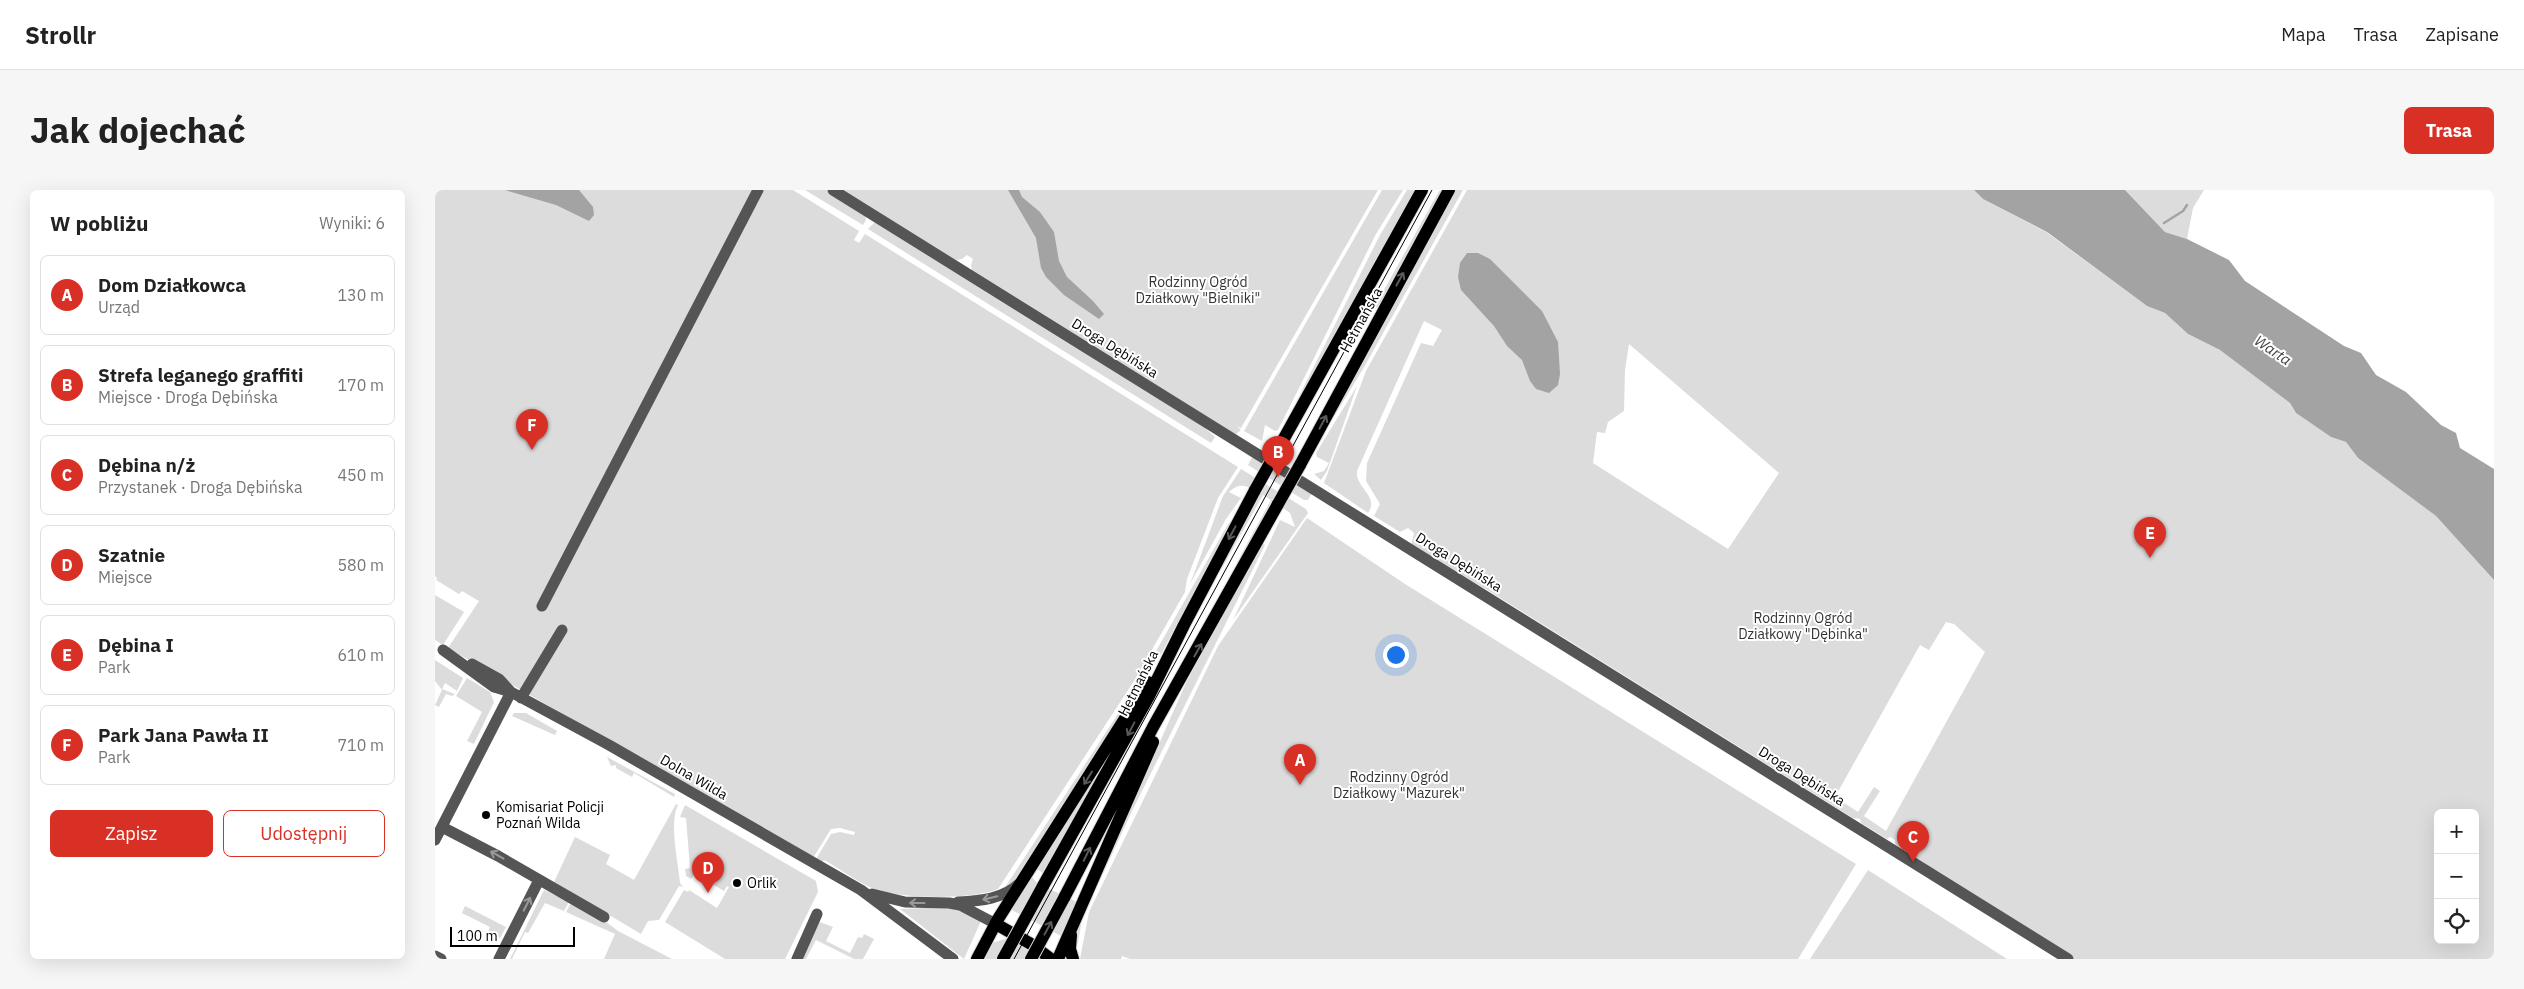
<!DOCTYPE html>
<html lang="pl">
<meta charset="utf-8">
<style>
:root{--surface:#fff;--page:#f6f6f6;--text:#222;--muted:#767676;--line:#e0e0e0;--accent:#d93025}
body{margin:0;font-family:"IBM Plex Sans",sans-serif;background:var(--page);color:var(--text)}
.controls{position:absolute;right:15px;bottom:15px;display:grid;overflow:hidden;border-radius:8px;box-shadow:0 5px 20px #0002}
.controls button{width:45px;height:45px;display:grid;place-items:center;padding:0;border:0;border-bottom:1px solid var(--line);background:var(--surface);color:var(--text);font:25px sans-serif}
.scale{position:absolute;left:15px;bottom:12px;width:125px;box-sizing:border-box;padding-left:5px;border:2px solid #000;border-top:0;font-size:14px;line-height:18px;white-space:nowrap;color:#000;-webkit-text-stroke:4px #fff;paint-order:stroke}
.you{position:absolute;left:960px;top:464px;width:18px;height:18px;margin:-12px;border:4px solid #fff;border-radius:50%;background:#1a73e8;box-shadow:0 0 0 8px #1a73e833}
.badge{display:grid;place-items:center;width:32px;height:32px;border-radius:50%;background:var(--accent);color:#fff;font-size:16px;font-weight:700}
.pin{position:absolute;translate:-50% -41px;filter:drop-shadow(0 1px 2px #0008)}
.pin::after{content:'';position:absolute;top:26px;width:18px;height:15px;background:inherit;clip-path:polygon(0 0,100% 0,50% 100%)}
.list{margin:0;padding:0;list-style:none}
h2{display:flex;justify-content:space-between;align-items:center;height:65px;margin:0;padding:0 20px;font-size:21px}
h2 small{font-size:16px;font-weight:400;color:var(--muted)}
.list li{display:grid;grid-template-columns:32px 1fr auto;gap:15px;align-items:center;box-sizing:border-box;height:80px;margin:0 10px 10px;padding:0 10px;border:1px solid var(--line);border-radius:8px}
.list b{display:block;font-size:19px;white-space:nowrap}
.list p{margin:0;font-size:16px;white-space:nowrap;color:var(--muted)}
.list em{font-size:16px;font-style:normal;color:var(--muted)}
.actions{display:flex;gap:10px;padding:15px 20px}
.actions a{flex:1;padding:11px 0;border:1px solid var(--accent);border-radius:8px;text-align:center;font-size:18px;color:var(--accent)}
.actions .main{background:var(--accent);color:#fff}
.icon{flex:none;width:28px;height:28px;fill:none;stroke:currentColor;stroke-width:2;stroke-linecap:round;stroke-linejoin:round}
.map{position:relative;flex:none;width:2059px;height:769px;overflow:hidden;border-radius:8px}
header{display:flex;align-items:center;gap:30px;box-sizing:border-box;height:70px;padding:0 25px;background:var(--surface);border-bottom:1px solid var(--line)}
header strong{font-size:24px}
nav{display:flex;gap:28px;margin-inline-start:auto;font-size:18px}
.intro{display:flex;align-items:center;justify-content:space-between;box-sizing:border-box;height:120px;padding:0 30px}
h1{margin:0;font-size:35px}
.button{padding:12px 22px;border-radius:8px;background:var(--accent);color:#fff;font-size:18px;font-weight:700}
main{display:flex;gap:30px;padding:0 30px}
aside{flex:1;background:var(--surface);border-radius:8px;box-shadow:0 5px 20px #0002}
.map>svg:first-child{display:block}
</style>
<header>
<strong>Strollr</strong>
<nav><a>Mapa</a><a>Trasa</a><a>Zapisane</a></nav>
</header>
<div class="intro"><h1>Jak dojechać</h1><a class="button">Trasa</a></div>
<main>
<aside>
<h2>W pobliżu<small>Wyniki: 6</small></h2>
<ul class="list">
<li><span class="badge">A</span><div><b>Dom Działkowca</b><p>Urząd</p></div><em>130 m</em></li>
<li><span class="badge">B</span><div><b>Strefa leganego graffiti</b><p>Miejsce · Droga Dębińska</p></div><em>170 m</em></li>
<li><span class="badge">C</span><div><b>Dębina n/ż</b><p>Przystanek · Droga Dębińska</p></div><em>450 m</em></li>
<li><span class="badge">D</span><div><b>Szatnie</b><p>Miejsce</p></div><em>580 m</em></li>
<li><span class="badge">E</span><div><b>Dębina I</b><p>Park</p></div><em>610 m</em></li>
<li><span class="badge">F</span><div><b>Park Jana Pawła II</b><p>Park</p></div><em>710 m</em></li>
</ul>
<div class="actions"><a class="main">Zapisz</a><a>Udostępnij</a></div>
</aside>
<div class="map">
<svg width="2059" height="769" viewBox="0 0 2059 769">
<rect width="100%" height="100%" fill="#fff"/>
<path fill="#dcdcdc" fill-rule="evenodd" d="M0 0H358L424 41 419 50 424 53 430 44 803 277 783 308 752 389 750 402 699 491 563 699C537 710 466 709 439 699 422 692 405 679 389 670L387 673 381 669 396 644 405 642 419 645 420 642 405 638 396 639 378 668 13 458 44 411 27 401 24 404 1 390 2 388 0 386Z
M370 0H391L430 24 431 30 428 35Z
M406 0H943L806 238 802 236 806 240 800 245 537 81 536 75 538 69 532 65 527 69 521 70Z
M947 0H968L941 44 843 240 840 241 830 235 827 251 809 241Z
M972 0H981L850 234 945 45Z
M1008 0 945 117 939 118 1004 1Z
M1020 0H1028L928 179 881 256Z
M1032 0H1539L1548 9 1611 42 1712 116 1730 123 1753 144 1785 160 1855 213 1861 223 1896 247 1911 252 1923 268 2001 326 2059 390V769H1639L1491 677 1492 675 1460 654V650L1455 647 1452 649 1426 633 1425 629 1418 628 1054 401 976 356 979 343 973 338 965 342 939 326 945 314 931 291 932 273 986 153 998 156 1007 140 989 131 922 281C920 298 945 306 933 323L889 293 931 181ZM1032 63 1036 111C1022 95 1020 80 1032 63ZM1194 154 1344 283 1293 359 1158 273 1162 242 1170 243 1173 232 1189 221 1190 180ZM1511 432 1519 434 1550 462 1451 641 1429 626 1445 601 1439 597 1423 622 1400 607 1485 455 1494 460ZM2003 623H2040V750H2003Z
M1690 0H1769L1758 18 1752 49 1730 42Z
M440 32 761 230 780 247 776 253 433 39Z
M922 196 892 281 886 290 879 284 889 281 894 273 882 267 881 263Z
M818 266 877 303 873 310H869L813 275Z
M806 279 871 319 873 323 798 430 845 330 860 337 855 323 838 311 796 383 836 310 828 305 787 378 786 377 825 304C814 296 805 291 794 302L806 308 791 329 755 394 788 306Z
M872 328 970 394 1421 674 1363 769H695L687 766 686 769H645L654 722 783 456Z
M798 330 725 466 582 690 567 702 703 493 793 334Z
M827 353 830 355 698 619 647 729 643 753H640L645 732 751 493Z
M0 405 29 422 8 455 0 450Z
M0 470 28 488 22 501 10 493 7 499 20 504 17 506 11 504 4 517 0 515 7 500 0 491Z
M32 488 55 502 59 512 39 554 32 551 47 522 21 506Z
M79 523H91L122 541 120 545 77 526Z
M690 538 609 684 602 679Z
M172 567 240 604 239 607 199 583 197 587 181 578V575L176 576Z
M241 614 243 615C234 633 243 672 245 693L248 697 244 696 224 730 213 731 206 744 119 692 140 647 175 665 171 674 199 690Z
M250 615 381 691 383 702 350 769H290L230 732 249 700 253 702 254 700 282 718 294 697 292 696 289 701 262 685 265 680 263 678 256 689 251 686 250 679 255 678 251 628 245 627Z
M1433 680 1572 769H1375Z
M597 687 602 693 642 712 628 747 575 719Z
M109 700 134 712 129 721 110 713 93 743 90 742 77 769H75Z
M136 713 170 731 183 741 237 769H169L180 744 131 722Z
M30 716 71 737 65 748 53 742 55 737 27 723Z
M517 717 546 731 529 769 465 719Z
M382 731 398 737 391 751 415 763 423 747 427 748 429 744 439 749 428 769H419L381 750 371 769H365Z
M573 748 607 769H548L557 753Z"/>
<path fill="#a3a3a3" d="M70 0H144L158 17 159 25 154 31 121 15Z
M573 0H584L587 7 605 22 619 42 624 71 632 87 658 111 669 124 664 129 629 105 611 87 606 78 601 48Z
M1539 0H1690L1730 42 1752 49 1794 70 1810 91 1909 156 1926 163 1941 185 1971 202 2006 235 2021 243 2025 258 2059 279V390L2001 326 1923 268 1911 252 1896 247 1861 223 1855 213 1785 160 1753 144 1730 123 1712 116 1612 42 1548 9Z
M1032 63H1043L1055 69 1107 121 1123 152 1125 184 1123 195 1114 203 1101 199 1095 191 1087 170 1072 156 1059 136 1026 100 1023 87 1025 73Z"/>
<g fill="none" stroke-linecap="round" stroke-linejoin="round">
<path stroke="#a3a3a3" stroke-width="2.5" d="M1729 33 1748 21 1752 15"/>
<defs>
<path id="major" d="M842 261 987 0
M865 275 1014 0
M608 696 714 506 749 435 820 300
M629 708 718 537 843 314
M561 734 596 754 616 769
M636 745 635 759 638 769
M542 769 563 729 713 492
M623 769 718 552"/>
</defs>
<use href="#major" stroke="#dbdbdb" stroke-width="14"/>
<path stroke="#555" stroke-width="11" d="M398 0 1633 769
M107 416 323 0
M8 460 59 497 76 502 174 555 426 700 518 769
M37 474 64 489 75 501
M86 508 127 440
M7 637 63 666 169 727
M0 650 76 502
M437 704 470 712 514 713 525 715 561 734
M523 712C546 711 568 709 585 693
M0 766 6 769
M64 769 104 690
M362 769 382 724"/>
<use href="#major" stroke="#000" stroke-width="12"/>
<path stroke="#000" stroke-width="1" d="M579 769 997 0"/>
<defs>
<path id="major-bridge" d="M820 300 842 261
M843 314 865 275
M568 769 608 696
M596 769 629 708"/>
</defs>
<use href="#major-bridge" stroke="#dbdbdb" stroke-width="14" stroke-linecap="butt"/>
<use href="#major-bridge" stroke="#000" stroke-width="12"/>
</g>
<defs><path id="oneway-shaft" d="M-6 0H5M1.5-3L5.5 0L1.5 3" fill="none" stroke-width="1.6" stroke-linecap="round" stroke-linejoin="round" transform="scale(1.25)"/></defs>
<g stroke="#595959">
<use href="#oneway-shaft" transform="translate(965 89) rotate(-61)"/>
<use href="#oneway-shaft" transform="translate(888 232) rotate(-62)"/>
<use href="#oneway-shaft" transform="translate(797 343) rotate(118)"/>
<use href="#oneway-shaft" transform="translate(763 460) rotate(-60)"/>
<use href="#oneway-shaft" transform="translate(696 539) rotate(118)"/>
<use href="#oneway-shaft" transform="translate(653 588) rotate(122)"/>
<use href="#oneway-shaft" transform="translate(652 664) rotate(-64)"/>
<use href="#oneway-shaft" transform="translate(613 738) rotate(-62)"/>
</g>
<g stroke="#999">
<use href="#oneway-shaft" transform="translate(62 665) rotate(-151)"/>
<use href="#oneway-shaft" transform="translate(555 708) rotate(166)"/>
<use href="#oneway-shaft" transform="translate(482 713) rotate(180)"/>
<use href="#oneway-shaft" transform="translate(92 714) rotate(-63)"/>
</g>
<g fill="#000" stroke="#fff" stroke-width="2">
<circle cx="51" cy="625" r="5"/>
<circle cx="302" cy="693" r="5"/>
</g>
<g text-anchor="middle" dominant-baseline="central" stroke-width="4" stroke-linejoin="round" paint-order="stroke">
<g font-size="14" fill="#333" stroke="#fff">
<text x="763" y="92">Rodzinny Ogród<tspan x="763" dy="16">Działkowy "Bielniki"</tspan></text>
<text x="1368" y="428">Rodzinny Ogród<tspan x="1368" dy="16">Działkowy "Dębinka"</tspan></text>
<text x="964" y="587">Rodzinny Ogród<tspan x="964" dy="16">Działkowy "Mazurek"</tspan></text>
</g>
<g font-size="14" fill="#000" stroke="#fff">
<text transform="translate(926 130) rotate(-61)">Hetmańska</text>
<text transform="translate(680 158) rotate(32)">Droga Dębińska</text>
<text transform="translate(1024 372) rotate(32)">Droga Dębińska</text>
<text transform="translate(703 493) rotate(-63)">Hetmańska</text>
<text transform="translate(1367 586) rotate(32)">Droga Dębińska</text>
<text transform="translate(259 587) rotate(30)">Dolna Wilda</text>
</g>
<g font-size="14" fill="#000" stroke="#fff" text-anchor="start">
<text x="61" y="617">Komisariat Policji<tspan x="61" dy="16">Poznań Wilda</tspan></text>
<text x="312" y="693">Orlik</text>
</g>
<g font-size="15" font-style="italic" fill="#444" stroke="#fff">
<text transform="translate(1838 160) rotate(34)">Warta</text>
</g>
</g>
</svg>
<div class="controls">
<button>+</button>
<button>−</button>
<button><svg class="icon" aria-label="locate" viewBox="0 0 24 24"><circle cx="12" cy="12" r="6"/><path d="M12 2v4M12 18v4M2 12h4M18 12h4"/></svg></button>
</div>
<div class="scale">100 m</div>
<div class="you"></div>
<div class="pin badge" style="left:865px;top:595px">A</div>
<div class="pin badge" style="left:843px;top:287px">B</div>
<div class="pin badge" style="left:1478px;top:672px">C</div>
<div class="pin badge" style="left:273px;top:703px">D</div>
<div class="pin badge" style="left:1715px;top:368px">E</div>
<div class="pin badge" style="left:97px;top:260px">F</div>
</div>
</main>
